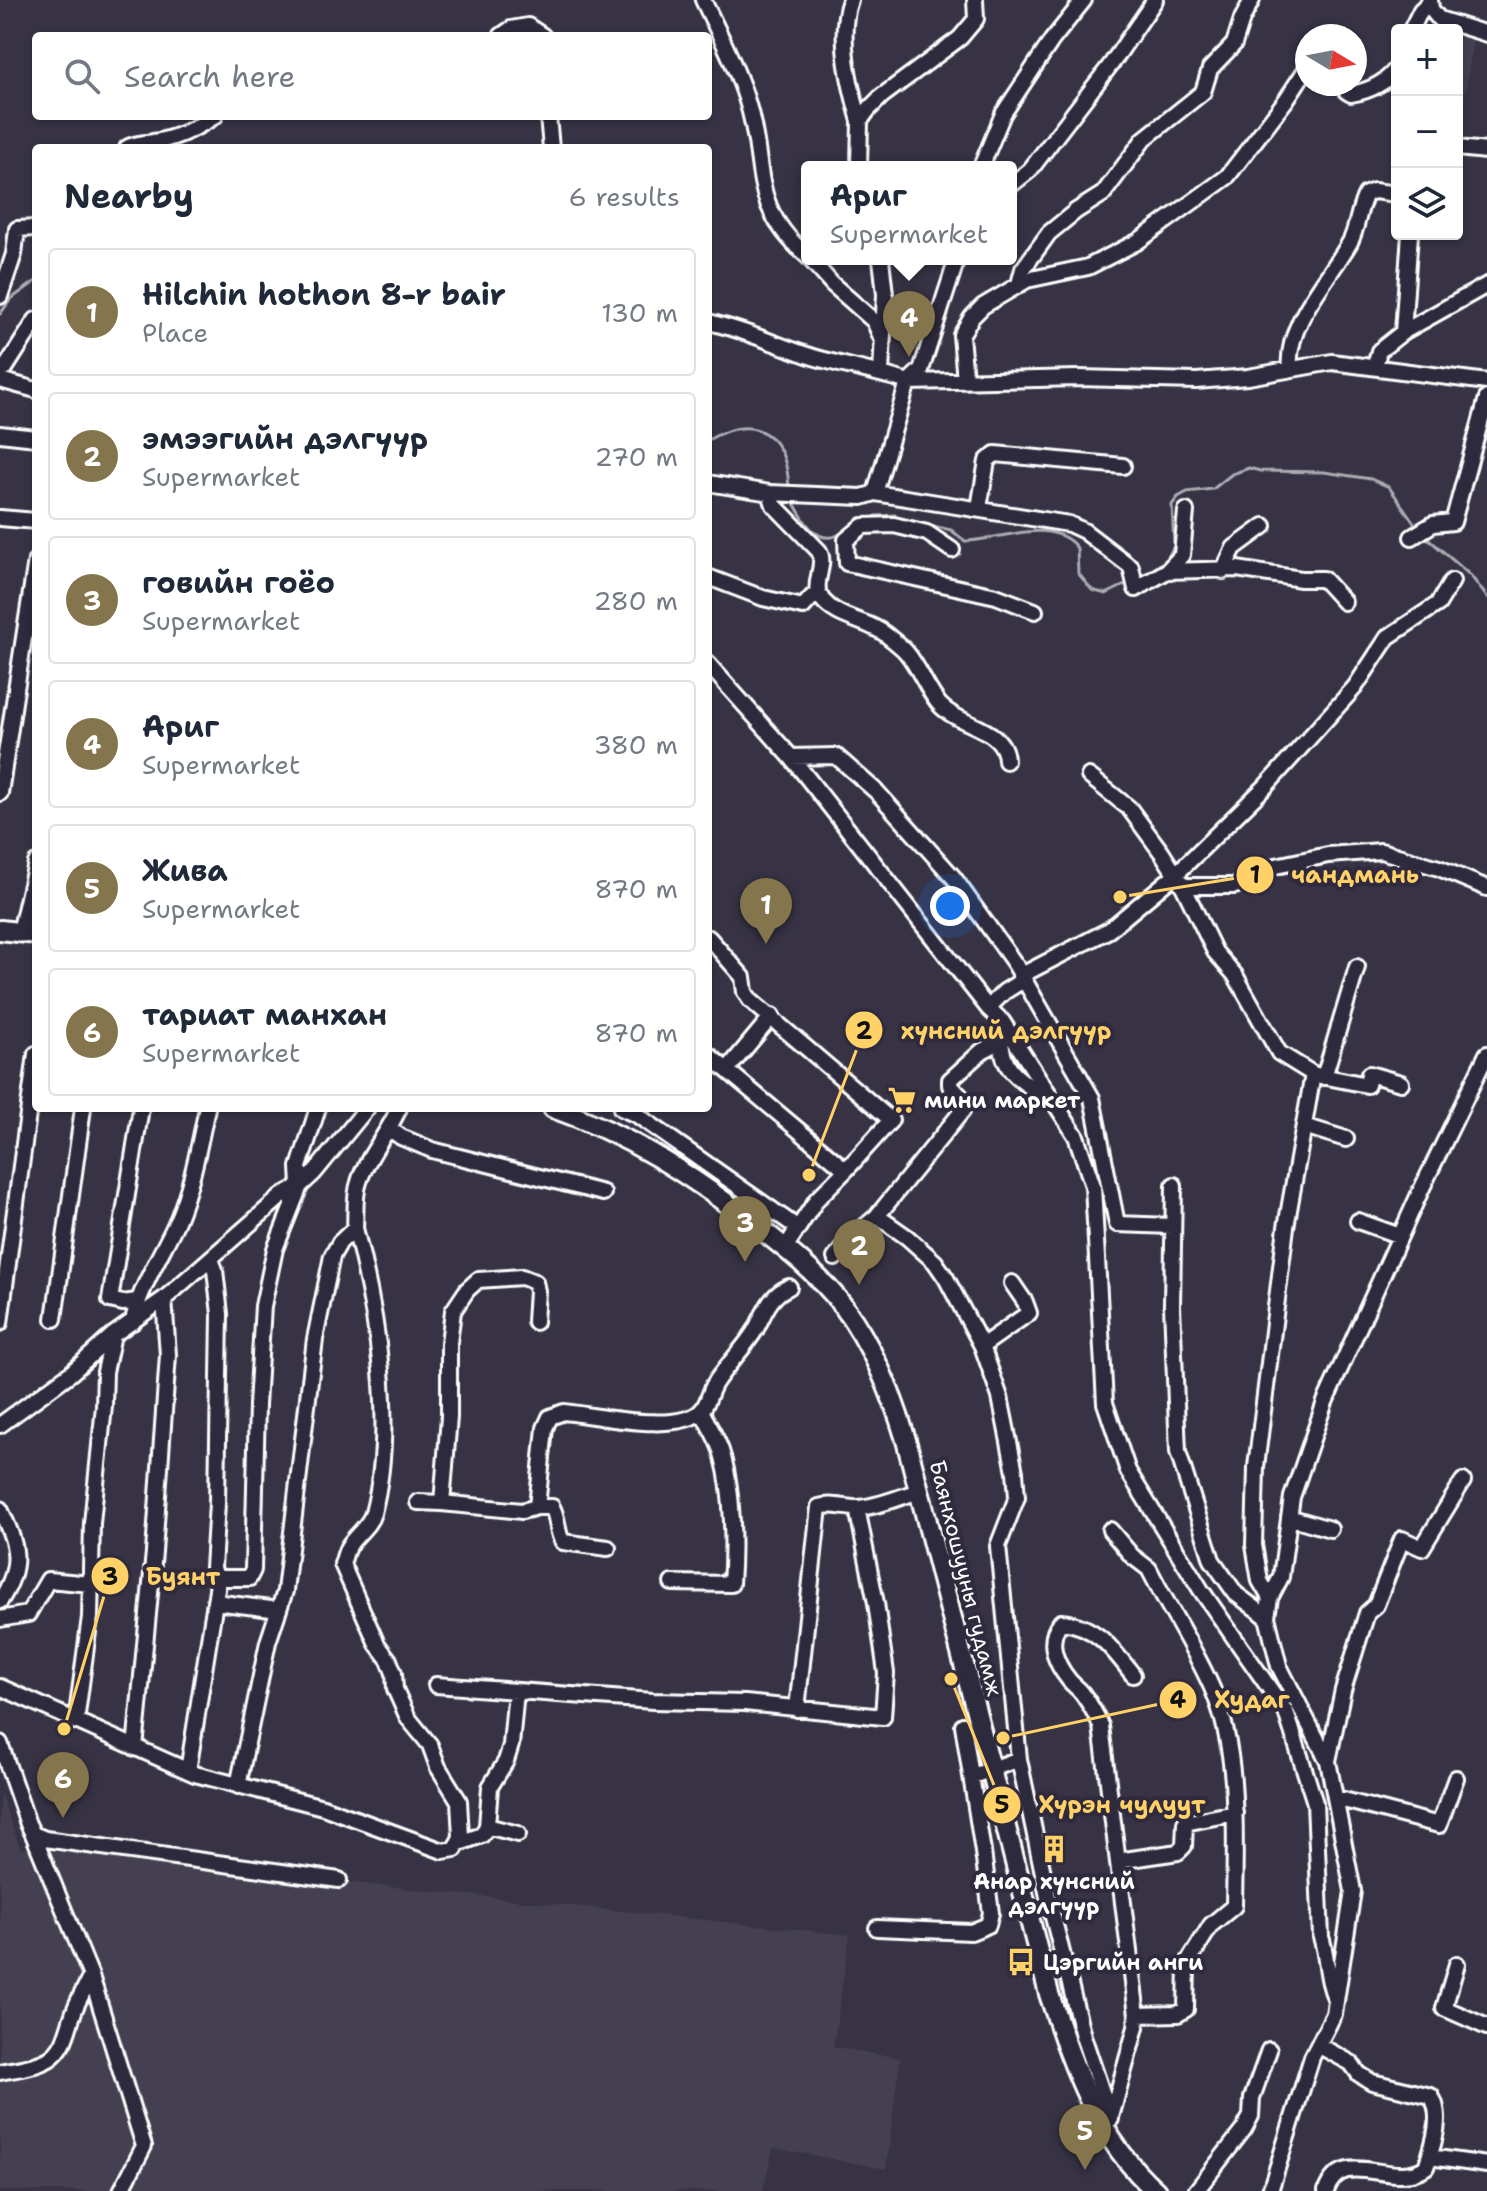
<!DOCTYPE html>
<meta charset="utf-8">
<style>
:root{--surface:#fff;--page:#f2f2f3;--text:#1f2937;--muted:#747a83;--line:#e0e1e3;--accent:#84754c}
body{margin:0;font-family:"Shantell Sans",sans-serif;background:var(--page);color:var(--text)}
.controls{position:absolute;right:24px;top:24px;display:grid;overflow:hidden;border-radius:8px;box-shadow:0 2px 6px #0004}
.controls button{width:72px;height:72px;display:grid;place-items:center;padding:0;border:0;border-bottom:2px solid var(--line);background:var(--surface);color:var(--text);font:40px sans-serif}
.compass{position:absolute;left:1295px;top:24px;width:72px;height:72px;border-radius:50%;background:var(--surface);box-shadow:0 2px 6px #0004;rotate:100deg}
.you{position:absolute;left:950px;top:906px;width:28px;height:28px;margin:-20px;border:6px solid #fff;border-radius:50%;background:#1a73e8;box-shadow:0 0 0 12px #1a73e833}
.badge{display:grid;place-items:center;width:52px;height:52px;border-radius:50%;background:var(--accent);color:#fff;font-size:26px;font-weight:700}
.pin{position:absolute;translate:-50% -66px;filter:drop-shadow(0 2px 4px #0008)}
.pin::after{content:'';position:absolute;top:42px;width:28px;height:24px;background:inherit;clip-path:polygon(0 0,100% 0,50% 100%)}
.popup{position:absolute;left:801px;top:161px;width:216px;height:104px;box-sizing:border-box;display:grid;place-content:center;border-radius:8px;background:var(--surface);filter:drop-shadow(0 2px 6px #0005);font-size:26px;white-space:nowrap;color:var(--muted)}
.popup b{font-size:30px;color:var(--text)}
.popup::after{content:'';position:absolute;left:50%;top:100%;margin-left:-16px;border:16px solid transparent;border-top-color:var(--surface)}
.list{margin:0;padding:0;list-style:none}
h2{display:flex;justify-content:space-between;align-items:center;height:104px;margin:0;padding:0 32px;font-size:34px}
h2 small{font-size:26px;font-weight:400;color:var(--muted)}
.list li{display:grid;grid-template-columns:52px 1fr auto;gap:24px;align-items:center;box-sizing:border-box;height:128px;margin:0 16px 16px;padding:0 16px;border:2px solid var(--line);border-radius:8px}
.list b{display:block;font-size:30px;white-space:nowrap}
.list p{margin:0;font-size:26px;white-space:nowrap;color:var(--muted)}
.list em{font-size:26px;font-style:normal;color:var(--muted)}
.icon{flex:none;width:44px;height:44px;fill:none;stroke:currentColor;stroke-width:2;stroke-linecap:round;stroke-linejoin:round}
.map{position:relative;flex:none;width:1487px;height:2191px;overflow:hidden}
.search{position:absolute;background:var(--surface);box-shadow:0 2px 6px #0004;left:32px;top:32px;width:680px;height:88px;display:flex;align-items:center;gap:20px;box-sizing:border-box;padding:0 28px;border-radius:8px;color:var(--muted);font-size:30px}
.panel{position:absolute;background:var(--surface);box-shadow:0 2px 6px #0004;left:32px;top:144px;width:680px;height:968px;border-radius:8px}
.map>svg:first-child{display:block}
</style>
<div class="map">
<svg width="1487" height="2191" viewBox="0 0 1487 2191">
<rect width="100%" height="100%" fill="#373345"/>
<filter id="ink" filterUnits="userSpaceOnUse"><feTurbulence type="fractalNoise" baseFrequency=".0125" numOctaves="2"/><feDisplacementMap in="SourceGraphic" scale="16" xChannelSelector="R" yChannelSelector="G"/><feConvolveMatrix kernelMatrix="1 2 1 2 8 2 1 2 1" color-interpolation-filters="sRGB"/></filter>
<g filter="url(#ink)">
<path fill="#444051" d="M1457 31 1474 35 1462 113H1457Z
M0 1793 20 1848 850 1935 833 2047 900 2058 886 2169 773 2148 763 2191H0Z"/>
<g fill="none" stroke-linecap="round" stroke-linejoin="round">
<path stroke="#adabb2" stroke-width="3" d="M0 314 11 299 36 281
M708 440C756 412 787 435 789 489
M792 499C801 516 815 546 838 535 844 533 848 528 854 526
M868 521 876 516 895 515
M914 522 951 530 965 541C998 541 1051 515 1077 548L1078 573 1092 590 1106 594 1131 582
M1424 535 1471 576 1487 597
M1145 576 1167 559 1174 546 1172 505 1178 497 1187 492 1213 489 1232 474 1249 468 1260 471 1324 472 1371 479 1389 487 1417 527"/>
<defs>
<path id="minor" d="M703 0C719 33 736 66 747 101 768 168 747 203 807 256
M850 0C837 36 850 86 860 121
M1430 0 1431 9 1439 19 1487 34
M1411 30 1421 10 1430 2
M501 36 511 29 528 26 543 36
M1344 84 1346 91 1351 94C1369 91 1385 84 1397 68
M548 116 551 148
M127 148C135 143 143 144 153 142 174 139 197 128 215 116
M1457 148 1487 151
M859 167 860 121 868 110 882 96 960 38 976 19 975 0
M981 167 1003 114 1052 40 1084 0
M1011 185 1030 170 1112 63 1155 0
M810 259 832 284 874 321 881 337
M881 259 885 294 881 373
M1019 284 1023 269 1049 233 1076 211 1103 194 1144 139 1203 92 1210 69 1234 44 1242 19 1252 0
M0 296 14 254 17 229 36 228
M708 322C743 329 776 345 810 356 842 366 876 371 908 382L1078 378 1196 381 1248 377 1332 362 1487 382
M1403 332 1410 234
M1375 366 1379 351 1403 332 1487 285
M0 369 6 367 36 320
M1290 369C1285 324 1329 279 1350 242 1358 227 1358 209 1366 194L1374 191 1397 194
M0 380 36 390
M965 380 961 335 972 317 983 306 1027 280 1088 267 1137 242 1227 177 1286 100 1307 68
M0 434 36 438
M708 483 770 493 862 497 875 493 908 382 921 370 957 259
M770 493 774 505 819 551C827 565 811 584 821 598 838 621 869 619 889 637 895 642 902 647 907 653 920 669 927 690 940 705 960 727 1006 727 1006 761
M875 493 1069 524 1084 531 1131 567 1136 589 1167 571 1237 569 1301 579H1323L1344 602
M979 508 987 461 995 454 1123 466
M0 518 36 521
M1412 537 1433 524 1453 522 1487 398
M952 550 927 533 894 525 863 526 846 540 847 563 996 596 1035 611
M1167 571 1182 555 1186 511
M1223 571 1234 548 1264 526
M708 577 763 598 803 607 812 597H821
M708 664 791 757 988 1008 1002 1021 1076 1136 1093 1186 1105 1403 1128 1471 1201 1590 1286 1712 1315 1803 1321 1937C1328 1958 1326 1980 1336 2000
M791 757 836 756 877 792 954 878 1015 964 1092 1098 1117 1224 1172 1226
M1089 776 1129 808 1162 853 1183 886 1215 952 1235 975 1279 1053 1313 1074 1286 1227 1256 1467 1254 1545 1260 1581 1270 1598 1267 1617
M0 793 36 560
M1183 886H1235L1271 867 1328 855 1381 851 1439 868 1487 888
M20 932 36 863
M709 938 743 977 745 992 750 1000 891 1120 846 1170
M1020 976 1109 930 1176 874 1265 787 1355 687 1388 637 1438 604 1452 581
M988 1008 1004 992 1023 980
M1001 1031C999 1072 1020 1080 1050 1099
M710 1056 846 1170 817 1199 785 1248
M727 1070 772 1016
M1317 1075 1367 1085 1369 1074 1401 1083
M1324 1077 1357 967
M621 1108 637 1115 798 1228
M1304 1126 1346 1139
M390 1129 401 1137 432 1150 603 1193
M1174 1185 1172 1305 1178 1452 1212 1560 1236 1594 1267 1617 1279 1666 1328 1761 1353 1891 1334 2014 1312 2057 1270 2191
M877 1216 907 1237 935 1262 946 1278 982 1346 1000 1397 1015 1472 1017 1497 998 1546 1019 1759 973 1776
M1358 1221 1400 1236
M835 1258 850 1239 877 1216 963 1110V1099L950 1085V1080L982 1051 1001 1041
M137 1301 123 1303 110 1300 141 1108
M54 1319 83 1108
M133 1322C138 1290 163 1252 177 1221 192 1185 199 1146 207 1108
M535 1322 537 1291 535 1282 522 1277 478 1280 467 1290 453 1311 449 1343V1417L442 1503 522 1511 537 1507 545 1428 550 1417 564 1412C595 1415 680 1435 702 1410 708 1403 710 1391 715 1383 728 1363 744 1349 756 1329 765 1312 770 1295 789 1287
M0 1323 36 1054
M982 1346 1029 1313 1025 1302 1012 1283
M0 1425 71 1373 113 1335 164 1299 283 1195 300 1186 314 1173 367 1108
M418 1502 442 1503
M537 1507H552C559 1519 556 1533 563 1542L608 1548
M0 1509C17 1545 24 1564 0 1601
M1289 1517 1330 1529
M1110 1530 1132 1556 1149 1569C1169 1609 1194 1647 1212 1688 1240 1751 1235 1838 1234 1906L1211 1925 1187 1964 1186 2009 1178 2014 1137 2015
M217 1578H249L253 1570 257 1405 263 1306 275 1249 300 1186 299 1167 318 1108
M672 1583 731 1584C734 1546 733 1493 723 1457 719 1440 709 1426 701 1411
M1270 1598 1281 1577 1292 1497 1325 1402 1421 1190 1487 1054
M215 1602 279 1610
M0 1619 28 1614 48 1580 91 1584
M436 1685 653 1701 745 1703 883 1717 886 1673 876 1603 857 1508
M0 1687 195 1774 323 1807 443 1851 455 1849 461 1837 459 1801 438 1767 430 1745 408 1718 395 1689 394 1673 389 1660 377 1644 342 1564C344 1559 345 1552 348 1547 355 1535 369 1527 373 1513 396 1426 377 1313 355 1228
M516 1691 511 1745 506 1761 490 1787 487 1826 518 1834
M797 1709 819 1507C831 1503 844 1508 857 1508 878 1507 899 1497 919 1491
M76 1722 90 1617 92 1523 104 1406 105 1372 113 1335
M0 1743 28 1824 33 1834 45 1839 339 1880
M135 1748 154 1552 168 1355 164 1299
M1019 1759 1048 1897 1083 2036 1111 2119
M1328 1761 1343 1690 1367 1613 1376 1605 1402 1539 1422 1548 1463 1481
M188 1771 218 1583 213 1568 217 1503 220 1314 215 1270 211 1259
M238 1786 268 1642 285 1591 315 1339 332 1256 340 1242 355 1228C356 1213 354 1196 359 1182 367 1156 388 1134 399 1108
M1336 1798 1439 1825 1456 1778
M33 1834 91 1976 144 2146 121 2191
M457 1844 482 1835 487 1826
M1118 1861 1178 1852 1184 1846 1185 1823 1235 1813
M877 1928 971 1932 988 1925 991 1913 983 1852 963 1725
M1457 1964 1444 2008 1487 2027
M1318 2045 1351 2063 1359 2074 1372 2082 1431 2096C1444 2115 1433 2146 1426 2167 1392 2190 1342 2145 1326 2191
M0 2072C15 2069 35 2067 49 2059 68 2047 68 2023 77 2004 81 1995 86 1986 91 1976
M1111 2117 1136 2027 1137 2015 1101 1726C1096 1714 1090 1704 1082 1693 1078 1688 1073 1685 1069 1680 1055 1663 1046 1640 1061 1622 1096 1625 1113 1649 1133 1675
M1430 2157 1487 2165
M1196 2191 1244 2129 1251 2116 1252 2098 1269 2050"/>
<path id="major" d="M0 930 36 934
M553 1108C629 1135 686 1172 749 1220 783 1246 818 1273 844 1307 873 1347 892 1393 906 1440L1049 1994C1073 2066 1097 2139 1156 2191"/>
</defs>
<use href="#minor" stroke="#fff" stroke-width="20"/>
<use href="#major" stroke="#fff" stroke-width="24"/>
<use href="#minor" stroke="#2f2a3d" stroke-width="14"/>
<use href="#major" stroke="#2f2a3d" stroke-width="18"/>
</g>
</g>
<defs>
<symbol id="supermarket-bare" viewBox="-9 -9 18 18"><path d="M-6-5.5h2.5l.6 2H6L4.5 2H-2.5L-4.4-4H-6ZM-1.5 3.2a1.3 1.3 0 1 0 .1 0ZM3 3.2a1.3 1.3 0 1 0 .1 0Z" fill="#ffd166" stroke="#2f2a3d" stroke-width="2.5" paint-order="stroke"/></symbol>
<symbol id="building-bare" viewBox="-9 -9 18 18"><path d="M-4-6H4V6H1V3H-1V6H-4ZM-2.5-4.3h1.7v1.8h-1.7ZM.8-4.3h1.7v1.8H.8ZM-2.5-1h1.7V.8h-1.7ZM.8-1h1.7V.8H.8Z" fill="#ffd166" stroke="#2f2a3d" stroke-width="2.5" paint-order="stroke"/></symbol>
<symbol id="bus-bare" viewBox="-9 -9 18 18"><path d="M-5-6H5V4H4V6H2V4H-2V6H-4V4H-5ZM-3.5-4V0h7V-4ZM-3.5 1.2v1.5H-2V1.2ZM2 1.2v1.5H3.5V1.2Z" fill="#ffd166" stroke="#2f2a3d" stroke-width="2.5" paint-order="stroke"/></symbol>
</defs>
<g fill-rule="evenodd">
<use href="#supermarket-bare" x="882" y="1080" width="40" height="40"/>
<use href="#building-bare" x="1034" y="1829" width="40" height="40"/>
<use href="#bus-bare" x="1001" y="1942" width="40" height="40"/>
</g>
<g text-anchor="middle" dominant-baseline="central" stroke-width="8" stroke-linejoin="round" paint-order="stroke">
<g font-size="22" font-weight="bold" fill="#fff" stroke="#2f2a3d" text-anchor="start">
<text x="924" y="1100">мини маркет</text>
<text x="1054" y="1881" text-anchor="middle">Анар хүнсний<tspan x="1054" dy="25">дэлгүүр</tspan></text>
<text x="1043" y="1962">Цэргийн анги</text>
</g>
<g font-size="22" fill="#fff" stroke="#2f2a3d">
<text transform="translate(966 1578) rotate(76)">Баянхошууны гудамж</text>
</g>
</g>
<path fill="none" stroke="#ffd166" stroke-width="3" d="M1120 897L1255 875M809 1175L864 1030M64 1729L110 1576M1003 1738L1178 1700M951 1679L1002 1805"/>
<g fill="#ffd166" stroke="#2f2a3d" stroke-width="3">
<circle cx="1120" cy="897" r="8"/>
<circle cx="809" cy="1175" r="8"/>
<circle cx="64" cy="1729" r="8"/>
<circle cx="1003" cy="1738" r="8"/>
<circle cx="951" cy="1679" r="8"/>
<circle cx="1255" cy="875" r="20"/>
<circle cx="864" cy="1030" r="20"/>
<circle cx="110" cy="1576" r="20"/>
<circle cx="1178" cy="1700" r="20"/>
<circle cx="1002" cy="1805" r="20"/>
</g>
<g font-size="24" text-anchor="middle" font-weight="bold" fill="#111">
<text x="1255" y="883">1</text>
<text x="864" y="1039">2</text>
<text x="110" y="1585">3</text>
<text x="1178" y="1708">4</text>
<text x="1002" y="1813">5</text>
</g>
<g font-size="24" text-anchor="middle" font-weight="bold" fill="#ffd166" stroke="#2f2a3d" stroke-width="8" stroke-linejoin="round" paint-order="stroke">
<text x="1355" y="883">чандмань</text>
<text x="1006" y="1039">хүнсний дэлгүүр</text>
<text x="183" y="1585">Буянт</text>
<text x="1252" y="1708">Худаг</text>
<text x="1122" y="1813">Хүрэн чулуут</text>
</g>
</svg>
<div class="controls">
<button>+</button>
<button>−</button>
<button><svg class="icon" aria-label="layers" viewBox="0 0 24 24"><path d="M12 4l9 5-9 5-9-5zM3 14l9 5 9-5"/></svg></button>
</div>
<svg class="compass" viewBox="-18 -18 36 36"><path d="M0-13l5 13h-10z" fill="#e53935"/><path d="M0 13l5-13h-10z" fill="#747a83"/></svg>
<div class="you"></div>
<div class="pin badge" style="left:766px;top:944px">1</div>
<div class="pin badge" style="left:859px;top:1285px">2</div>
<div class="pin badge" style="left:745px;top:1262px">3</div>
<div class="pin badge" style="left:909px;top:357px">4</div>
<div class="popup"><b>Ариг</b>Supermarket</div>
<div class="pin badge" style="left:1085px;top:2170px">5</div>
<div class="pin badge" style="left:63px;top:1818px">6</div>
<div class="search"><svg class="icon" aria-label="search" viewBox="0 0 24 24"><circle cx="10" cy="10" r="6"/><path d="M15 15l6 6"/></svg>Search here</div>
<section class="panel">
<h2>Nearby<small>6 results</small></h2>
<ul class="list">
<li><span class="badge">1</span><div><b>Hilchin hothon 8-r bair</b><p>Place</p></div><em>130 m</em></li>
<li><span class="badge">2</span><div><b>эмээгийн дэлгүүр</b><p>Supermarket</p></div><em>270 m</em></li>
<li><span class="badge">3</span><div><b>говийн гоёо</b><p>Supermarket</p></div><em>280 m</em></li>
<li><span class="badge">4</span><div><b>Ариг</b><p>Supermarket</p></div><em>380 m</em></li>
<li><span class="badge">5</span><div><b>Жива</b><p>Supermarket</p></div><em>870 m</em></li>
<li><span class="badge">6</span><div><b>тариат манхан</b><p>Supermarket</p></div><em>870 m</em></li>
</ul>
</section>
</div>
